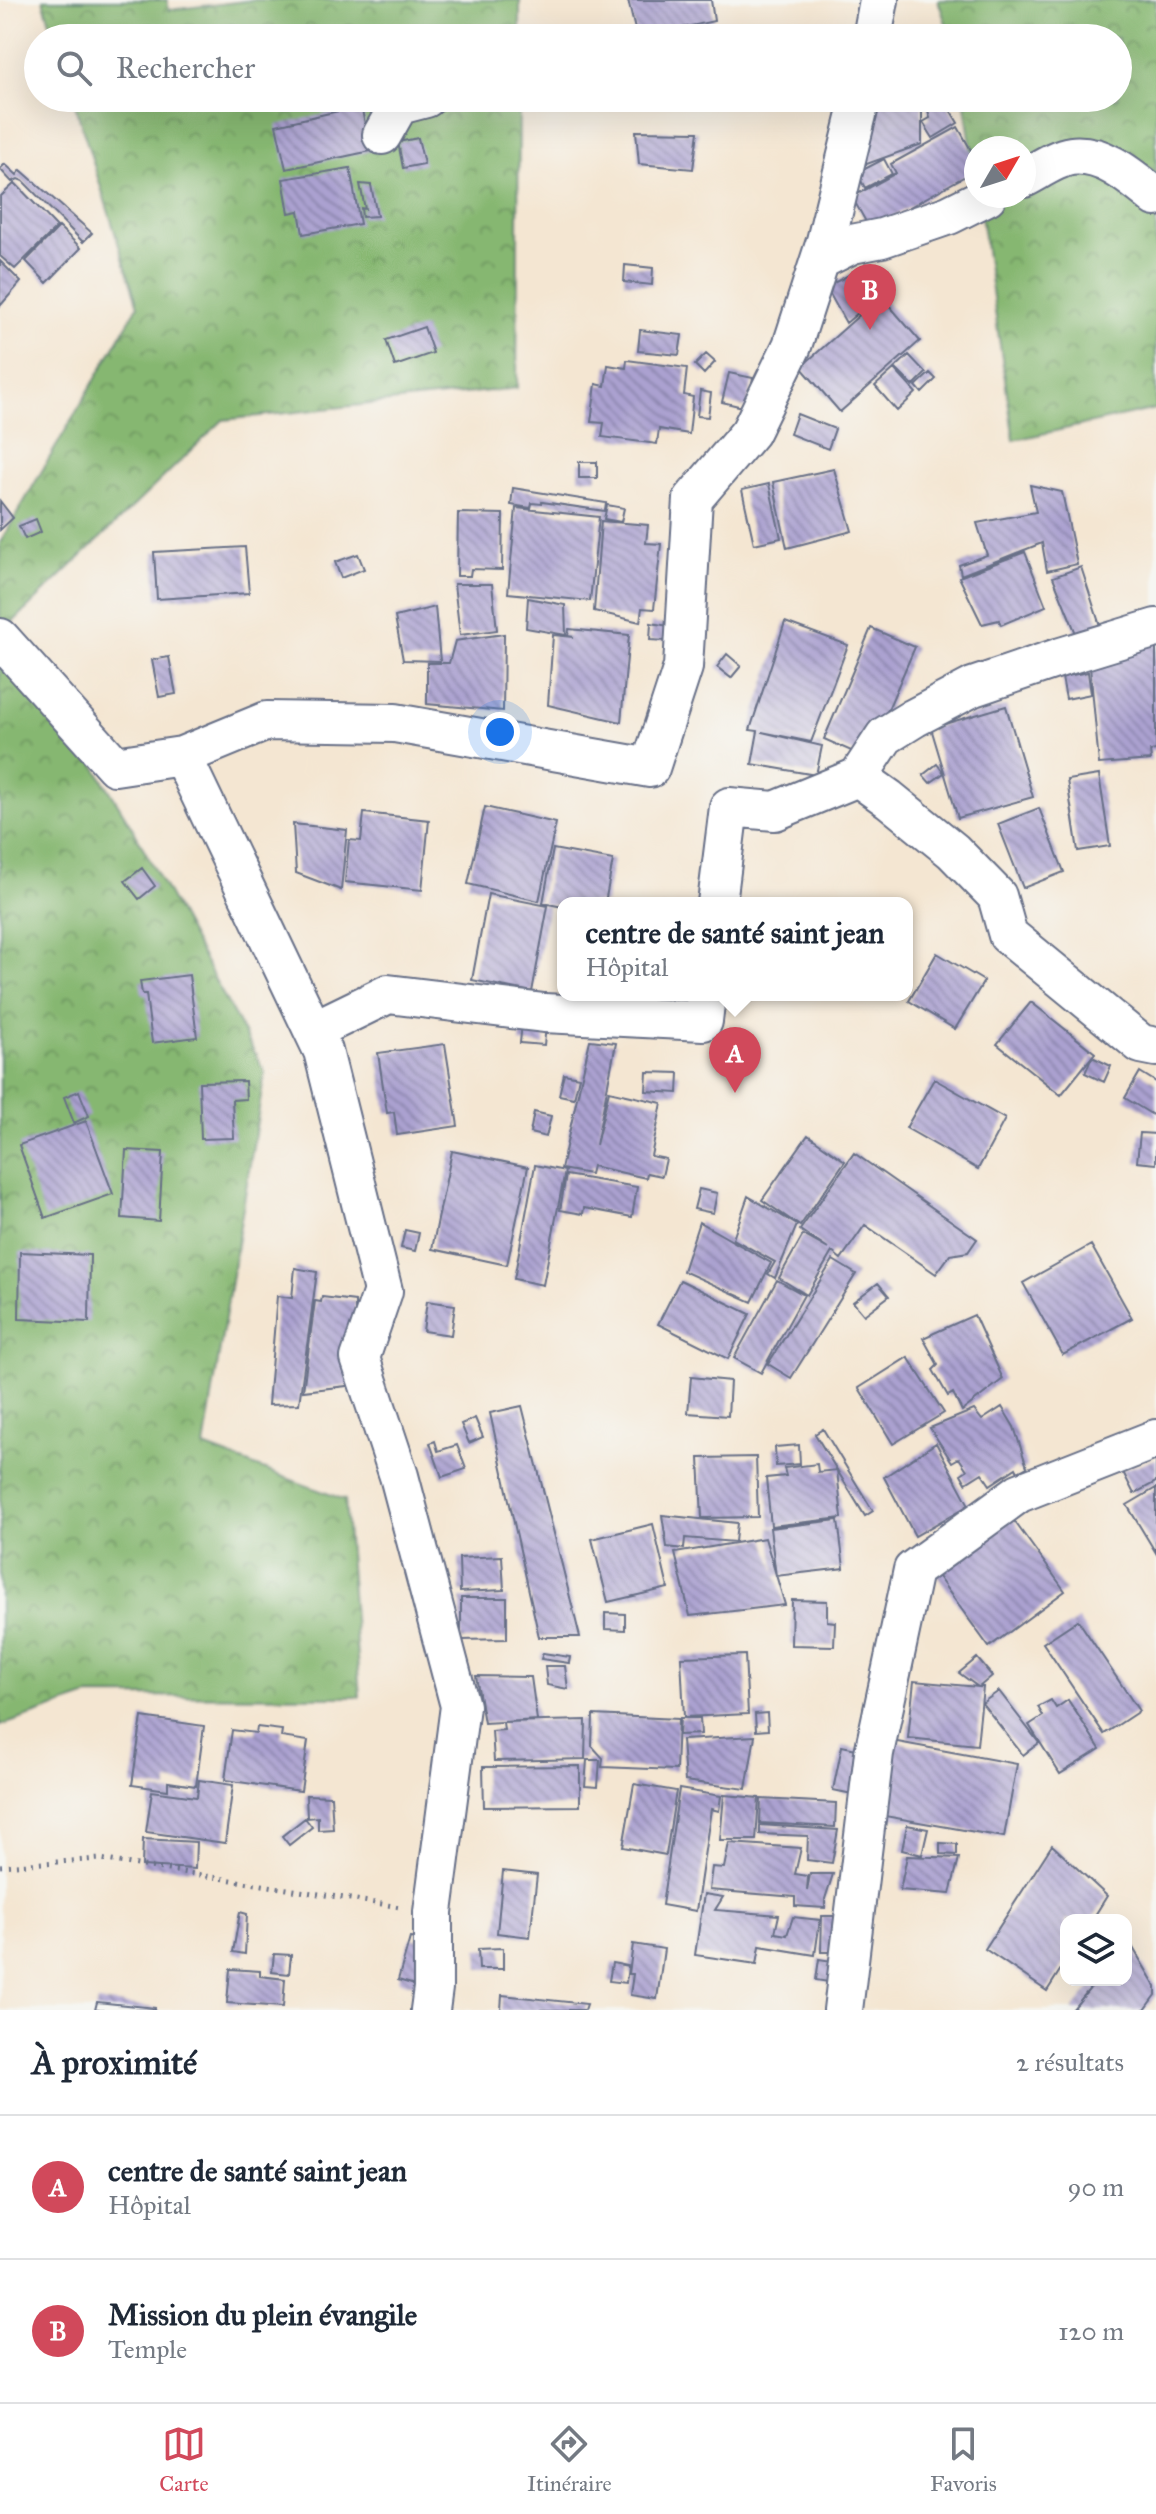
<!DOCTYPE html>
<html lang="fr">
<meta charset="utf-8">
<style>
:root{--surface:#fff;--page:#f6f6f7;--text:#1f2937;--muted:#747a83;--line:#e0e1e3;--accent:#d1495b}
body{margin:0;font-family:"IM FELL Great Primer",serif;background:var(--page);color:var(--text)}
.controls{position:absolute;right:24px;bottom:24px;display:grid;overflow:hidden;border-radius:16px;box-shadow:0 8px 32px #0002}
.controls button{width:72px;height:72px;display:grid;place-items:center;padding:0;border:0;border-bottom:2px solid var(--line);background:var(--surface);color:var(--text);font:40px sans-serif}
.compass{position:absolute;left:964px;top:136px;width:72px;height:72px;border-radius:50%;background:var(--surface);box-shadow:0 8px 32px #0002;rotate:51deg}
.you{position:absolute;left:500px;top:732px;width:28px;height:28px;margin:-20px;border:6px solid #fff;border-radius:50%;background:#1a73e8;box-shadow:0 0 0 12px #1a73e833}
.badge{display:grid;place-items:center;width:52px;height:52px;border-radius:50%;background:var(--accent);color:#fff;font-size:26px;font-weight:700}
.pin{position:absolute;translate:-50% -66px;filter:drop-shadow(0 2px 4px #0008)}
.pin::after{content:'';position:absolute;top:42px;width:28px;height:24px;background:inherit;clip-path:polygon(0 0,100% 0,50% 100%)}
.popup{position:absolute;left:557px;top:897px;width:356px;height:104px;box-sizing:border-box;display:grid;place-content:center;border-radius:16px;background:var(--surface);filter:drop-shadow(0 2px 6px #0005);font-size:26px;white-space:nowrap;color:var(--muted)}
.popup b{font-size:30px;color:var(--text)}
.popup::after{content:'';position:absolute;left:50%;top:100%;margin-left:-16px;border:16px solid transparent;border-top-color:var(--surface)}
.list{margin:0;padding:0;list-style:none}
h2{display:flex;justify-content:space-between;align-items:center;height:104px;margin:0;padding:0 32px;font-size:34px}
h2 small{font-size:26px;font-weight:400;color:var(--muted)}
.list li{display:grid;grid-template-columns:52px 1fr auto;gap:24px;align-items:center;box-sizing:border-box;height:144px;padding:0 32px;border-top:2px solid var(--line)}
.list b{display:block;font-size:30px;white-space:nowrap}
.list p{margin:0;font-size:26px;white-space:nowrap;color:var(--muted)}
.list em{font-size:26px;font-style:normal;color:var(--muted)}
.icon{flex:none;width:44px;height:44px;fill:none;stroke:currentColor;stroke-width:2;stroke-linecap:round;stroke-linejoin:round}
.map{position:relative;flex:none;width:1156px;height:2010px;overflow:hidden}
.search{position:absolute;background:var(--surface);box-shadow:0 8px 32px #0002;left:24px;right:24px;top:24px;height:88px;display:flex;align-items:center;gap:20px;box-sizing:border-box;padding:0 28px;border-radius:44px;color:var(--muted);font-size:30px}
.sheet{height:392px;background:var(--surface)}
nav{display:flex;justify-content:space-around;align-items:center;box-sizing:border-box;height:112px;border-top:2px solid var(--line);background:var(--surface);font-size:22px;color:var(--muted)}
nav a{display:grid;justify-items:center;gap:4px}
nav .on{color:var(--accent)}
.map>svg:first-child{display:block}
</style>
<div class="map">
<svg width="1156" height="2010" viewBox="0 0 1156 2010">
<defs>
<pattern id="forest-crowns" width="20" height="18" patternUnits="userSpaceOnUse" patternTransform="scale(2)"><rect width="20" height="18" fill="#86b771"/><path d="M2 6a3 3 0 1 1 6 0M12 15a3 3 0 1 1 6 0" fill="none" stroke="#6d9560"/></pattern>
<pattern id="building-back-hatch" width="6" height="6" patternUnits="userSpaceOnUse" patternTransform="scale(2)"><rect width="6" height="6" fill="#aba1d0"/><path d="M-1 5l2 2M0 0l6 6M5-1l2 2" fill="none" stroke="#8a84ac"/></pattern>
</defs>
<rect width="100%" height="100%" fill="#f6f6f2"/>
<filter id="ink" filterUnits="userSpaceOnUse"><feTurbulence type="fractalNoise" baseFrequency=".0125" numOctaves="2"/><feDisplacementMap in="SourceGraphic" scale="16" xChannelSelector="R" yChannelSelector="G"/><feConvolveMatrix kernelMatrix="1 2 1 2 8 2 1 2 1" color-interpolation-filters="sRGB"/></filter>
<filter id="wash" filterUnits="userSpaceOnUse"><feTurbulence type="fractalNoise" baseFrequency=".006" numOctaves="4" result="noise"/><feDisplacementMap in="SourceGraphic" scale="32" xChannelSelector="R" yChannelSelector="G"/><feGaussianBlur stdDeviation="1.8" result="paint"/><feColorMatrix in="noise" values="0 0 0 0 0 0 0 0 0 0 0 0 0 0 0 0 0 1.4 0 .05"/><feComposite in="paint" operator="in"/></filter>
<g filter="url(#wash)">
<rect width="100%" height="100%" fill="#f4e6d2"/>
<path fill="url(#forest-crowns)" stroke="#507368" stroke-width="2" d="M43 0H167L169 10 254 0H520V38H55Z
M938 0H1156V409L1014 440 978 196H1024V148H976V179L964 98H1118V38H951Z
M73 98H519L517 388 223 420 10 625 133 829 265 1072 204 1447 345 1500 360 1697 89 1696 0 1726V543L138 306Z"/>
<g id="blocks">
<path fill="url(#building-back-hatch)" d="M628 0H711L714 21 637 38Z
M889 98H922V144L864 165 873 105Z
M925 98H943L958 123 933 138 923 122 930 118Z
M361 106 371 151 286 169 276 125Z
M958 127 976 159V170L870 229 852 197 896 173 891 164Z
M636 131 698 132 693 169 639 164Z
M418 138 424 164 403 168 398 142Z
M884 159 892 174 865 188 857 173Z
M5 164 17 175 21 170 92 233 83 242 23 181 18 179 12 182 0 169Z
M350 168 360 224 303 234 299 211 289 213 283 179Z
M15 183 57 227 15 269 0 256V197Z
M360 184 371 185 377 216 362 217 361 208 365 209Z
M59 227 81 248 47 283 26 261Z
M0 261 21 282 0 306Z
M625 265 653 268 652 285 624 282Z
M862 268 877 297 846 323 826 287Z
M881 296 920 341 840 412 801 367Z
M424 327 433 353 395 366 386 340Z
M640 330 682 335 679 355 638 351Z
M706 354 715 362 704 374 695 365Z
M909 355 926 373 913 386 895 368Z
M627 360 687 368 684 395 693 397 689 434 659 429 657 444 602 437 604 423 591 422 596 384 605 386 608 365 626 368Z
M894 369 916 393 897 411 875 386Z
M729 373 753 378 747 408 722 402Z
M930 373 936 379 922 393 916 386Z
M700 391 711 393 708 417 697 416Z
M797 414 835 429 828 449 790 434Z
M579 462H597V478H579Z
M834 469 852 531 787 548 773 482Z
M769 484 781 538 754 544 742 490Z
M1030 485 1062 492 1077 564 1047 571 1042 543 961 575 959 565 987 555 977 523 1036 512Z
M513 488 606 503 605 511 542 502V504L532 503 531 508 511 505Z
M0 501 13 518 0 530Z
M607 505 624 508 621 522 604 519Z
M516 508 599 517 590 601 508 593Z
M458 513 503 514 502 570 471 569 470 576H457Z
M36 519 41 532 25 539 19 526Z
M601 521 648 525 646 543 661 544 654 609 642 608 640 622 594 611Z
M245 547 249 593 157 599 154 552Z
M1025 552 1046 606 1001 625 999 620 982 624 959 577Z
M358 554 364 569 341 578 335 562Z
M1081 567 1102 632 1079 641 1053 577Z
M454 584H492L497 630 460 635Z
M528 598 565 605 566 635 526 628Z
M435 607 440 661 403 660 395 617Z
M785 622 848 645 811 742 762 732 822 746 816 775 752 764 758 731 750 730Z
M651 623 669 626 667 641 650 640Z
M871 628 915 647 867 758 824 739Z
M569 629 629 635 621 722 548 705 553 635 574 637 568 636Z
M504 634 503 711 427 704V663H449L455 641Z
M1156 642V750L1150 751 1151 760 1099 764 1089 655Z
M727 654 741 666 731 678 717 667Z
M169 657 176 694 159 697 152 660Z
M1088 672 1091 694 1066 699 1062 677Z
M1006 706 1033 797 958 818 931 728Z
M937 764 944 773 930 783 923 775Z
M1099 775 1110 846 1078 851 1067 780Z
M485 807 556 823 539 901 468 884Z
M1039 808 1064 872 1023 888 998 824Z
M364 813 429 820 422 890 345 882 349 840 361 841Z
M293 824 347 830 341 890 296 873Z
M553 849 613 860 605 903H563V907L543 903Z
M142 868 155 886 139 899 125 881Z
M488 894 548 906 532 992 472 980Z
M937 953 984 981 955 1029 909 1001Z
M189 975 197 1037 152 1043 146 994H142L140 981Z
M613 995H663L662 1006 612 999Z
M1031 1002 1095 1053 1061 1095 997 1044Z
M522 1023 546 1025 544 1045 520 1043Z
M590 1040 616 1043 596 1145 609 1091 662 1103 651 1156 666 1159 662 1176 647 1173 646 1178 592 1166 590 1174 561 1169Z
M445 1044 458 1126 397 1135 394 1112 387 1113 378 1053Z
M1092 1057 1111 1066 1104 1082 1085 1073Z
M647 1072 679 1073 678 1093 646 1091Z
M1140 1072 1156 1082V1117L1125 1098Z
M564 1074 579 1077 574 1098 559 1095Z
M934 1079 1005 1119 978 1169 906 1128Z
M245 1081 246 1099 232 1100 234 1138 201 1139 199 1082Z
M79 1091 89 1116 74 1123 64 1097Z
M534 1112 551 1116 546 1137 530 1133Z
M86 1121 113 1194 45 1218 19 1145Z
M1140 1133 1156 1134V1164L1137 1162Z
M808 1135 845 1161 800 1226 762 1200Z
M126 1150 163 1152 159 1221 122 1218Z
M452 1151 528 1167 507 1265 432 1249Z
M854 1153 977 1239 968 1252 950 1255 936 1274 865 1225 841 1259 832 1252 807 1295 779 1278 803 1235 828 1249 800 1230Z
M535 1165 565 1171 543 1285 514 1279Z
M566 1175 637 1187 632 1217 584 1208 583 1214 560 1210Z
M699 1189 717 1193 713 1213 694 1209Z
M748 1196 797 1225 775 1278 768 1274 775 1262 733 1239Z
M699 1222 771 1263 752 1302 683 1271Z
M405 1230 419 1233 415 1251 401 1248Z
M1091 1245 1132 1318 1063 1355 1023 1283Z
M20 1252 90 1255 89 1322 19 1319Z
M833 1260 856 1274 791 1378 768 1364Z
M295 1268 317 1272 299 1404 268 1405 277 1296 292 1298Z
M680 1280 750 1314 728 1359 658 1324Z
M777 1280 804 1295 761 1373 734 1358Z
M878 1283 889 1296 864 1315 853 1302Z
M322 1297 355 1301V1385L303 1391 315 1301 321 1302Z
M427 1301 455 1305 451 1335 423 1331Z
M974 1315 1003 1379 962 1411 953 1393 948 1396 933 1370 938 1365 923 1338Z
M908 1357 944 1413 893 1444 859 1388Z
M691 1377 730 1381 728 1416 688 1413Z
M522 1406 580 1637H539L490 1413Z
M1002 1407 1014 1427 1027 1467 1018 1472 1016 1468 990 1485 982 1473 966 1483 961 1474 967 1470 959 1458 952 1462 930 1428 974 1410 982 1420Z
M475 1418 483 1437 469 1443 461 1424Z
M823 1429 873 1511 865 1516 815 1434Z
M435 1441 438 1451 457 1445 466 1469 442 1477 430 1443Z
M936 1443 969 1505 915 1536 884 1477Z
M799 1445 800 1464 776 1466 775 1447Z
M756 1457 758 1517 702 1518 699 1458Z
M1156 1459V1482L1134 1494 1122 1470Z
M817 1464 818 1472 837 1470 842 1518 771 1526 766 1478 786 1476 784 1468Z
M1156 1488V1553L1127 1505Z
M662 1515 737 1523 735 1542 685 1538 684 1549 667 1547Z
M1012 1518 1065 1591 989 1647 936 1574Z
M838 1520 844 1568 776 1576 770 1528Z
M653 1524 668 1588 608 1602 592 1539Z
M765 1538 785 1605 690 1616 675 1553Z
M502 1556 504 1590 460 1592 459 1558Z
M461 1598H507V1639L461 1640Z
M792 1600 827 1601V1621L835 1622 834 1646 791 1645Z
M605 1613 625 1614V1630L605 1629Z
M1078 1620 1139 1711 1104 1734 1043 1643Z
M543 1653 570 1657 569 1663 541 1659Z
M745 1655 748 1714 684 1717 681 1657Z
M977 1658 992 1676 979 1687H983L977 1745 908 1738 914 1681 978 1687 959 1673Z
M545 1666H565L568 1689 547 1685Z
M476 1676 531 1677 537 1720 484 1723Z
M999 1691 1039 1743 1023 1755 982 1703Z
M1051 1700 1056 1708 1068 1700 1100 1749 1060 1774 1029 1725 1043 1716 1038 1707Z
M767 1713 768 1730 756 1731 755 1714Z
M593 1715 678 1719 676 1770 602 1767 603 1758 592 1746Z
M142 1717 204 1726 196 1786 168 1782V1790L132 1785Z
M680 1718H700L701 1734 679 1735Z
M586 1720 585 1759 494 1761 492 1731 504 1730 503 1722Z
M257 1727 282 1730 281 1737 308 1741 301 1791 225 1780 232 1730 256 1733Z
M755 1736 746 1789 685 1781 682 1740Z
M892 1741 1017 1764 1004 1837 879 1815Z
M842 1746 871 1752 862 1796 833 1790Z
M587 1760H600L598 1787 585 1786Z
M580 1766V1806L484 1807 483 1767Z
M199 1780 233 1785 225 1843 146 1832 152 1791 197 1797Z
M634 1784 676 1791 666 1855 623 1847Z
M679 1789 721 1796 719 1811 711 1809 696 1911 662 1905Z
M306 1795 331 1796 333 1829 318 1830V1817L307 1818Z
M724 1795 759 1798 756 1840H720Z
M761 1799 836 1803 835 1827 760 1823Z
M305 1818 312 1827 289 1845 282 1836Z
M760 1825 838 1830 832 1863 807 1860 808 1836 760 1834Z
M907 1825 928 1829 922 1855 902 1850Z
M143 1839 196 1842 195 1869 142 1866Z
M729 1843 801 1848 795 1874 808 1876 807 1891 810 1874H833L825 1899V1908L795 1906V1897L709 1890 712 1867 724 1868Z
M940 1843 957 1844V1855L940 1854Z
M1052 1845 1107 1896 1092 1920H1066V1961L1047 1991 985 1949Z
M907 1856 959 1858 950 1894 900 1890Z
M503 1871 537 1875 530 1937 497 1933Z
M704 1894 723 1897 715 1910 779 1915 775 1933 787 1935 793 1917 820 1920 815 1955 760 1946 757 1964 695 1955Z
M240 1912 247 1914 245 1954 233 1952Z
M822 1916H842L840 1952H821Z
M410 1938 429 1941 425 1988 398 1980Z
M1129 1941 1156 1987V1995L1145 2010H1072L1097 1980H1126V1945Z
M633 1944 664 1949 657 1999 630 1995 633 1974H629Z
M503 1948V1969H479L478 1949Z
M274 1954 291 1955 289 1974 272 1972Z
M819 1959 845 1963 841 1984 816 1980Z
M612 1963 628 1966 626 1983 609 1981Z
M230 1969 260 1971V1976L285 1979 283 2007 227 2003Z
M502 1995 587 2004 585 2010H501Z
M97 2002 155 2008V2010H95Z"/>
</g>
</g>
<g filter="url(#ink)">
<use href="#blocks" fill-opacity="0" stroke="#676f87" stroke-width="2"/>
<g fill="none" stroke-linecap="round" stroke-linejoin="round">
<defs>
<path id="minor" d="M872 38 879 0
M382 135 399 105 426 98
M1024 178C1038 171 1056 158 1071 156 1104 152 1132 178 1156 197
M820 260 852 244 882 238 949 215 987 196
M0 638 115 766 182 756 323 1051 383 1291 360 1358 399 1476 460 1706 433 1912V1988L430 2010
M182 756 267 721 395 723 650 768 683 667 693 499 750 432 792 346 826 241 861 98
M858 777 889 799 953 851 997 896 1008 935 1141 1044 1156 1047
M717 903 729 807 775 811 858 777 885 736 914 718 973 687 1061 657 1156 628
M314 1030 388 994 544 1013 703 1021 706 995
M843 2010 874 1753 913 1570 1019 1493 1156 1439"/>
</defs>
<use href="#minor" stroke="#676f87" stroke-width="42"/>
<path stroke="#676f87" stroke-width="5" stroke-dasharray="2 6" stroke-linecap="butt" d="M0 1866 100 1859 400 1907"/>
<use href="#minor" stroke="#fff" stroke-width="38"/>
</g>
</g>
</svg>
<div class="controls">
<button><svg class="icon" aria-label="layers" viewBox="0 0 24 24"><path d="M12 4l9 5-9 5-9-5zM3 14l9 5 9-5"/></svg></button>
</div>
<svg class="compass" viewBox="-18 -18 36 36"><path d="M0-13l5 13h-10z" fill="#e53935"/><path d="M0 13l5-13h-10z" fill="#747a83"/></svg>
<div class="you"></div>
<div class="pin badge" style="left:735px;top:1093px">A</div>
<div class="popup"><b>centre de santé saint jean</b>Hôpital</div>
<div class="pin badge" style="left:870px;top:330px">B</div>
<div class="search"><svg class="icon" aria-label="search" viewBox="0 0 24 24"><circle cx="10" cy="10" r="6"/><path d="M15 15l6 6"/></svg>Rechercher</div>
</div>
<section class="sheet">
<h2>À proximité<small>2 résultats</small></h2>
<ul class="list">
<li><span class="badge">A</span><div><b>centre de santé saint jean</b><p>Hôpital</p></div><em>90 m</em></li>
<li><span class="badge">B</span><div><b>Mission du plein évangile</b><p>Temple</p></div><em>120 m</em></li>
</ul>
</section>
<nav>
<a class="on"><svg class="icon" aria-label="map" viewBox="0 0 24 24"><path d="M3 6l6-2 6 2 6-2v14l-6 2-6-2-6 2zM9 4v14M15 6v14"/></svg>Carte</a>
<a><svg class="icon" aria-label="directions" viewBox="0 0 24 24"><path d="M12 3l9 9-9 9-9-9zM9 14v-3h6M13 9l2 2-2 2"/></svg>Itinéraire</a>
<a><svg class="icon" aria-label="saved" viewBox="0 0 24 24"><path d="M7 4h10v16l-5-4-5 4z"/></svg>Favoris</a>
</nav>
